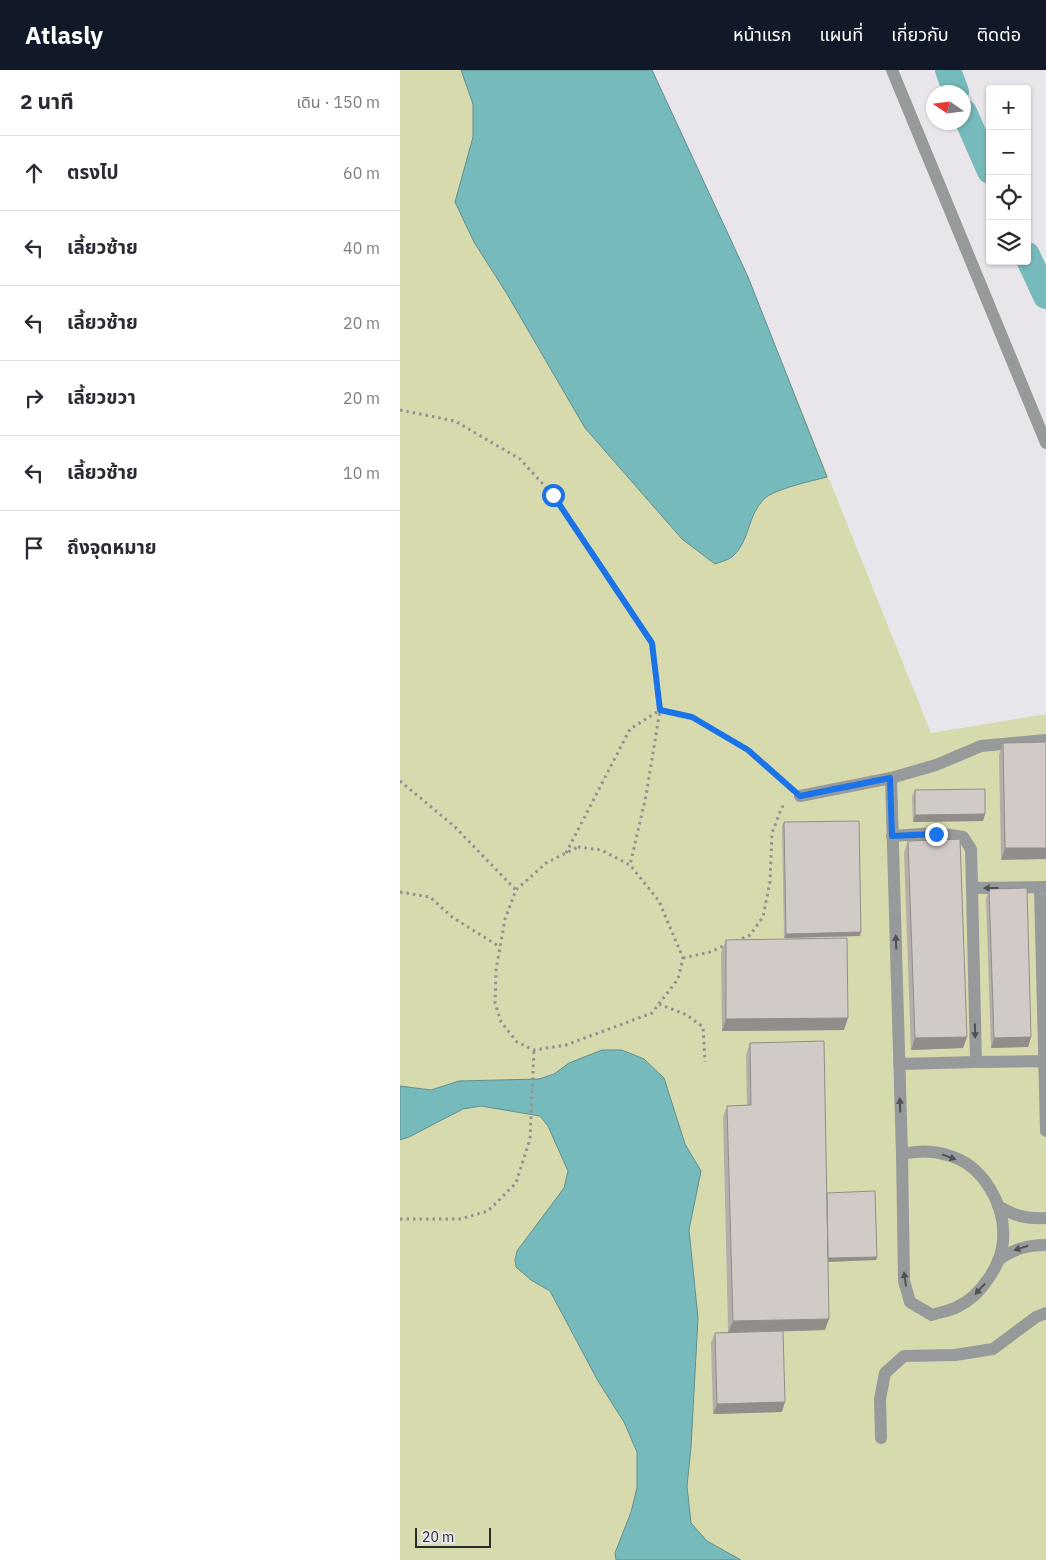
<!DOCTYPE html>
<html lang="th">
<meta charset="utf-8">
<style>
:root{--surface:#fff;--page:#f2f2f3;--text:#2b2b33;--muted:#7c7c81;--line:#e1e1e2;--accent:#111827}
body{margin:0;font-family:"IBM Plex Sans","Noto Sans Thai",sans-serif;background:var(--page);color:var(--text)}
.controls{position:absolute;right:15px;top:15px;display:grid;overflow:hidden;border-radius:5px;box-shadow:0 1px 4px #0004}
.controls button{width:45px;height:45px;display:grid;place-items:center;padding:0;border:0;border-bottom:1px solid var(--line);background:var(--surface);color:var(--text);font:25px sans-serif}
.compass{position:absolute;left:526px;top:15px;width:45px;height:45px;border-radius:50%;background:var(--surface);box-shadow:0 1px 4px #0004;rotate:283deg}
.scale{position:absolute;left:15px;bottom:12px;width:76px;box-sizing:border-box;padding-left:5px;border:2px solid #2c2a2d;border-top:0;font-size:14px;line-height:18px;white-space:nowrap;color:#2c2a2d;-webkit-text-stroke:4px #e8e5eb;paint-order:stroke}
.stop{position:absolute;width:15px;height:15px;margin:-11px;border:4px solid #1a73e8;border-radius:50%;background:#fff}
.stop.end{background:#1a73e8;border-color:#fff;box-shadow:0 1px 5px #0008}
.list{margin:0;padding:0;list-style:none}
h2{display:flex;justify-content:space-between;align-items:center;height:65px;margin:0;padding:0 20px;font-size:21px}
h2 small{font-size:16px;font-weight:400;color:var(--muted)}
.list li{display:grid;grid-template-columns:32px 1fr auto;gap:15px;align-items:center;box-sizing:border-box;height:75px;padding:0 20px;border-top:1px solid var(--line)}
.list b{display:block;font-size:19px;white-space:nowrap}
.list em{font-size:16px;font-style:normal;color:var(--muted)}
.icon{flex:none;width:28px;height:28px;fill:none;stroke:currentColor;stroke-width:2;stroke-linecap:round;stroke-linejoin:round}
.map{position:relative;flex:none;width:646px;height:1490px;overflow:hidden}
header{display:flex;align-items:center;gap:30px;box-sizing:border-box;height:70px;padding:0 25px;background:var(--accent);color:#fff}
header strong{font-size:24px}
nav{display:flex;gap:28px;margin-inline-start:auto;font-size:18px}
main{display:flex}
aside{flex:1;background:var(--surface)}
.map>svg:first-child{display:block}
</style>
<header>
<strong>Atlasly</strong>
<nav><a>หน้าแรก</a><a>แผนที่</a><a>เกี่ยวกับ</a><a>ติดต่อ</a></nav>
</header>
<main>
<aside>
<h2>2 นาที<small>เดิน · 150 m</small></h2>
<ul class="list">
<li><svg class="icon" aria-label="ahead" viewBox="0 0 24 24"><path d="M12 20V5M6 11l6-6 6 6"/></svg><div><b>ตรงไป</b></div><em>60 m</em></li>
<li><svg class="icon" aria-label="left" viewBox="0 0 24 24"><path d="M17 20v-9H6M10 6l-5 5 5 5"/></svg><div><b>เลี้ยวซ้าย</b></div><em>40 m</em></li>
<li><svg class="icon" aria-label="left" viewBox="0 0 24 24"><path d="M17 20v-9H6M10 6l-5 5 5 5"/></svg><div><b>เลี้ยวซ้าย</b></div><em>20 m</em></li>
<li><svg class="icon" aria-label="right" viewBox="0 0 24 24"><path d="M7 20v-9h11M14 6l5 5-5 5"/></svg><div><b>เลี้ยวขวา</b></div><em>20 m</em></li>
<li><svg class="icon" aria-label="left" viewBox="0 0 24 24"><path d="M17 20v-9H6M10 6l-5 5 5 5"/></svg><div><b>เลี้ยวซ้าย</b></div><em>10 m</em></li>
<li><svg class="icon" aria-label="arrive" viewBox="0 0 24 24"><path d="M6 21V4h12l-3 4 3 4H6"/></svg><div><b>ถึงจุดหมาย</b></div></li>
</ul>
</aside>
<div class="map">
<svg width="646" height="1490" viewBox="0 0 646 1490">
<rect width="100%" height="100%" fill="#e8e5eb"/>
<path fill="#d7daad" fill-rule="evenodd" d="M0 0H252L348 207 531 663 646 644V1490H0ZM323 1047H347L423 1126 476 1190 423 1192 328 1263Z"/>
<path fill="#77babb" stroke="#608f90" d="M61 0H252L348 207 427 407C412 411 374 419 364 429 347 446 350 471 333 486 329 490 320 492 315 494L282 469 185 358 107 224 74 172 55 132 73 67V34Z
M202 980H222L244 989 264 1008 285 1074 301 1101 289 1160 298 1248 291 1377 287 1416 291 1453 307 1471 341 1490H216L215 1483 231 1442 237 1418V1382L224 1352 198 1311 150 1221 131 1210 116 1197 115 1190 117 1181 164 1118 168 1101 148 1056 140 1046 81 1036 63 1039 9 1067 0 1070V1016L31 1020 59 1011 139 1009 154 1004 169 993Z"/>
<g fill="none" stroke-linecap="round" stroke-linejoin="round">
<path stroke="#77babb" stroke-width="26" d="M548 0 556 22
M564 42 590 101
M627 185 646 226"/>
<path stroke="#949196" stroke-width="3" stroke-dasharray="2.5 4" stroke-linecap="butt" d="M0 340 55 351 120 389 153 425 252 573 260 640 246 726 230 795
M0 711 54 756 116 820
M178 777 201 780 230 795 259 831 283 888 278 909 252 943 166 975 134 980 117 972 101 952 95 933 96 900 105 849 116 820 146 793Z
M166 783 230 659 260 640 292 647 348 680 386 713
M0 822 30 827 52 847 100 877
M336 871 350 865 363 847 370 812 372 763 382 737 386 735
M283 888 310 882 326 875
M259 934 287 945 303 957 305 992
M0 1149H60L88 1141 116 1113 130 1069 134 980"/>
<path stroke="#969a9a" stroke-width="12" d="M491 708 502 1084 504 1211 510 1232 532 1245C540 1242 550 1241 557 1237 570 1231 581 1220 588 1209 596 1198 602 1184 603 1171 606 1135 583 1094 547 1085 531 1080 518 1081 502 1084
M400 726 491 708 536 695 581 676 646 670
M492 766 536 763 563 767 571 779 572 818
M640 817 646 1061
M576 992 644 991
M499 994 576 992 572 818 646 817
M598 1136C615 1146 626 1149 646 1148
M598 1190C614 1179 627 1175 646 1175
M481 1368 480 1329 485 1303 504 1286 555 1285 593 1279 636 1247 646 1243"/>
<path stroke="#969a9a" stroke-width="12" d="M492 0 646 373"/>
</g>
<path fill="#b4aeaa" d="M646 672 601 790 599 685 603 673Z
M515 720 585 744 583 751 513 752 512 727Z
M384 752 460 866 384 868 382 756Z
M508 771 567 967 563 978 511 980 504 783Z
M589 819 631 967 628 977 591 978 586 829Z
M326 870 444 960 322 961 321 882Z
M350 973 427 1123 477 1187 476 1190 428 1192 425 1260 383 1261 382 1342 313 1344 311 1272 315 1263 328 1262 323 1047 327 1036 347 1035 346 985Z"/>
<path fill="#928d8b" d="M585 744 583 751 513 752 515 745Z
M605 778H646V789L601 790Z
M461 862 460 866 384 868 386 864Z
M448 948 444 960 322 961 326 949Z
M567 967 563 978 511 980 515 968Z
M631 967 628 977 591 978 594 968Z
M477 1187 476 1190 423 1192 424 1188Z
M429 1249 425 1260 328 1263 333 1251Z
M385 1332 382 1342 313 1344 317 1334Z"/>
<path fill="#d1cac6" stroke="#928d8b" d="M646 672V778H605L603 673Z
M585 719V744L515 745V720Z
M459 751 461 862 386 864 384 752Z
M560 769 567 967 515 968 508 771Z
M627 818 631 967 594 968 589 819Z
M447 868 448 948 326 949V870Z
M424 971 429 1249 333 1251 327 1036 351 1035 350 973Z
M475 1121 477 1187 428 1188 427 1123Z
M383 1261 385 1332 317 1334 315 1263Z"/>
<defs><path id="oneway-solid" d="M-6-.8H1V-3.2L6.5 0L1 3.2V.8H-6Z" transform="scale(1.25)"/></defs>
<g fill="#515153">
<use href="#oneway-solid" transform="translate(591 818) rotate(180)"/>
<use href="#oneway-solid" transform="translate(496 872) rotate(-92)"/>
<use href="#oneway-solid" transform="translate(575 961) rotate(89)"/>
<use href="#oneway-solid" transform="translate(500 1035) rotate(-92)"/>
<use href="#oneway-solid" transform="translate(549 1087) rotate(20)"/>
<use href="#oneway-solid" transform="translate(621 1178) rotate(163)"/>
<use href="#oneway-solid" transform="translate(505 1209) rotate(-98)"/>
<use href="#oneway-solid" transform="translate(580 1219) rotate(133)"/>
</g>
<g fill="none" stroke-linecap="round" stroke-linejoin="round">
<path stroke="#1a73e8" stroke-width="6" d="M153 425 252 573 260 640 292 647 348 680 400 726 490 708 492 766 536 764"/>
</g>
</svg>
<div class="controls">
<button>+</button>
<button>−</button>
<button><svg class="icon" aria-label="locate" viewBox="0 0 24 24"><circle cx="12" cy="12" r="6"/><path d="M12 2v4M12 18v4M2 12h4M18 12h4"/></svg></button>
<button><svg class="icon" aria-label="layers" viewBox="0 0 24 24"><path d="M12 4l9 5-9 5-9-5zM3 14l9 5 9-5"/></svg></button>
</div>
<svg class="compass" viewBox="-18 -18 36 36"><path d="M0-13l5 13h-10z" fill="#e53935"/><path d="M0 13l5-13h-10z" fill="#7c7c81"/></svg>
<div class="scale">20 m</div>
<div class="stop" style="left:153px;top:425px"></div>
<div class="stop end" style="left:536px;top:764px"></div>
</div>
</main>
